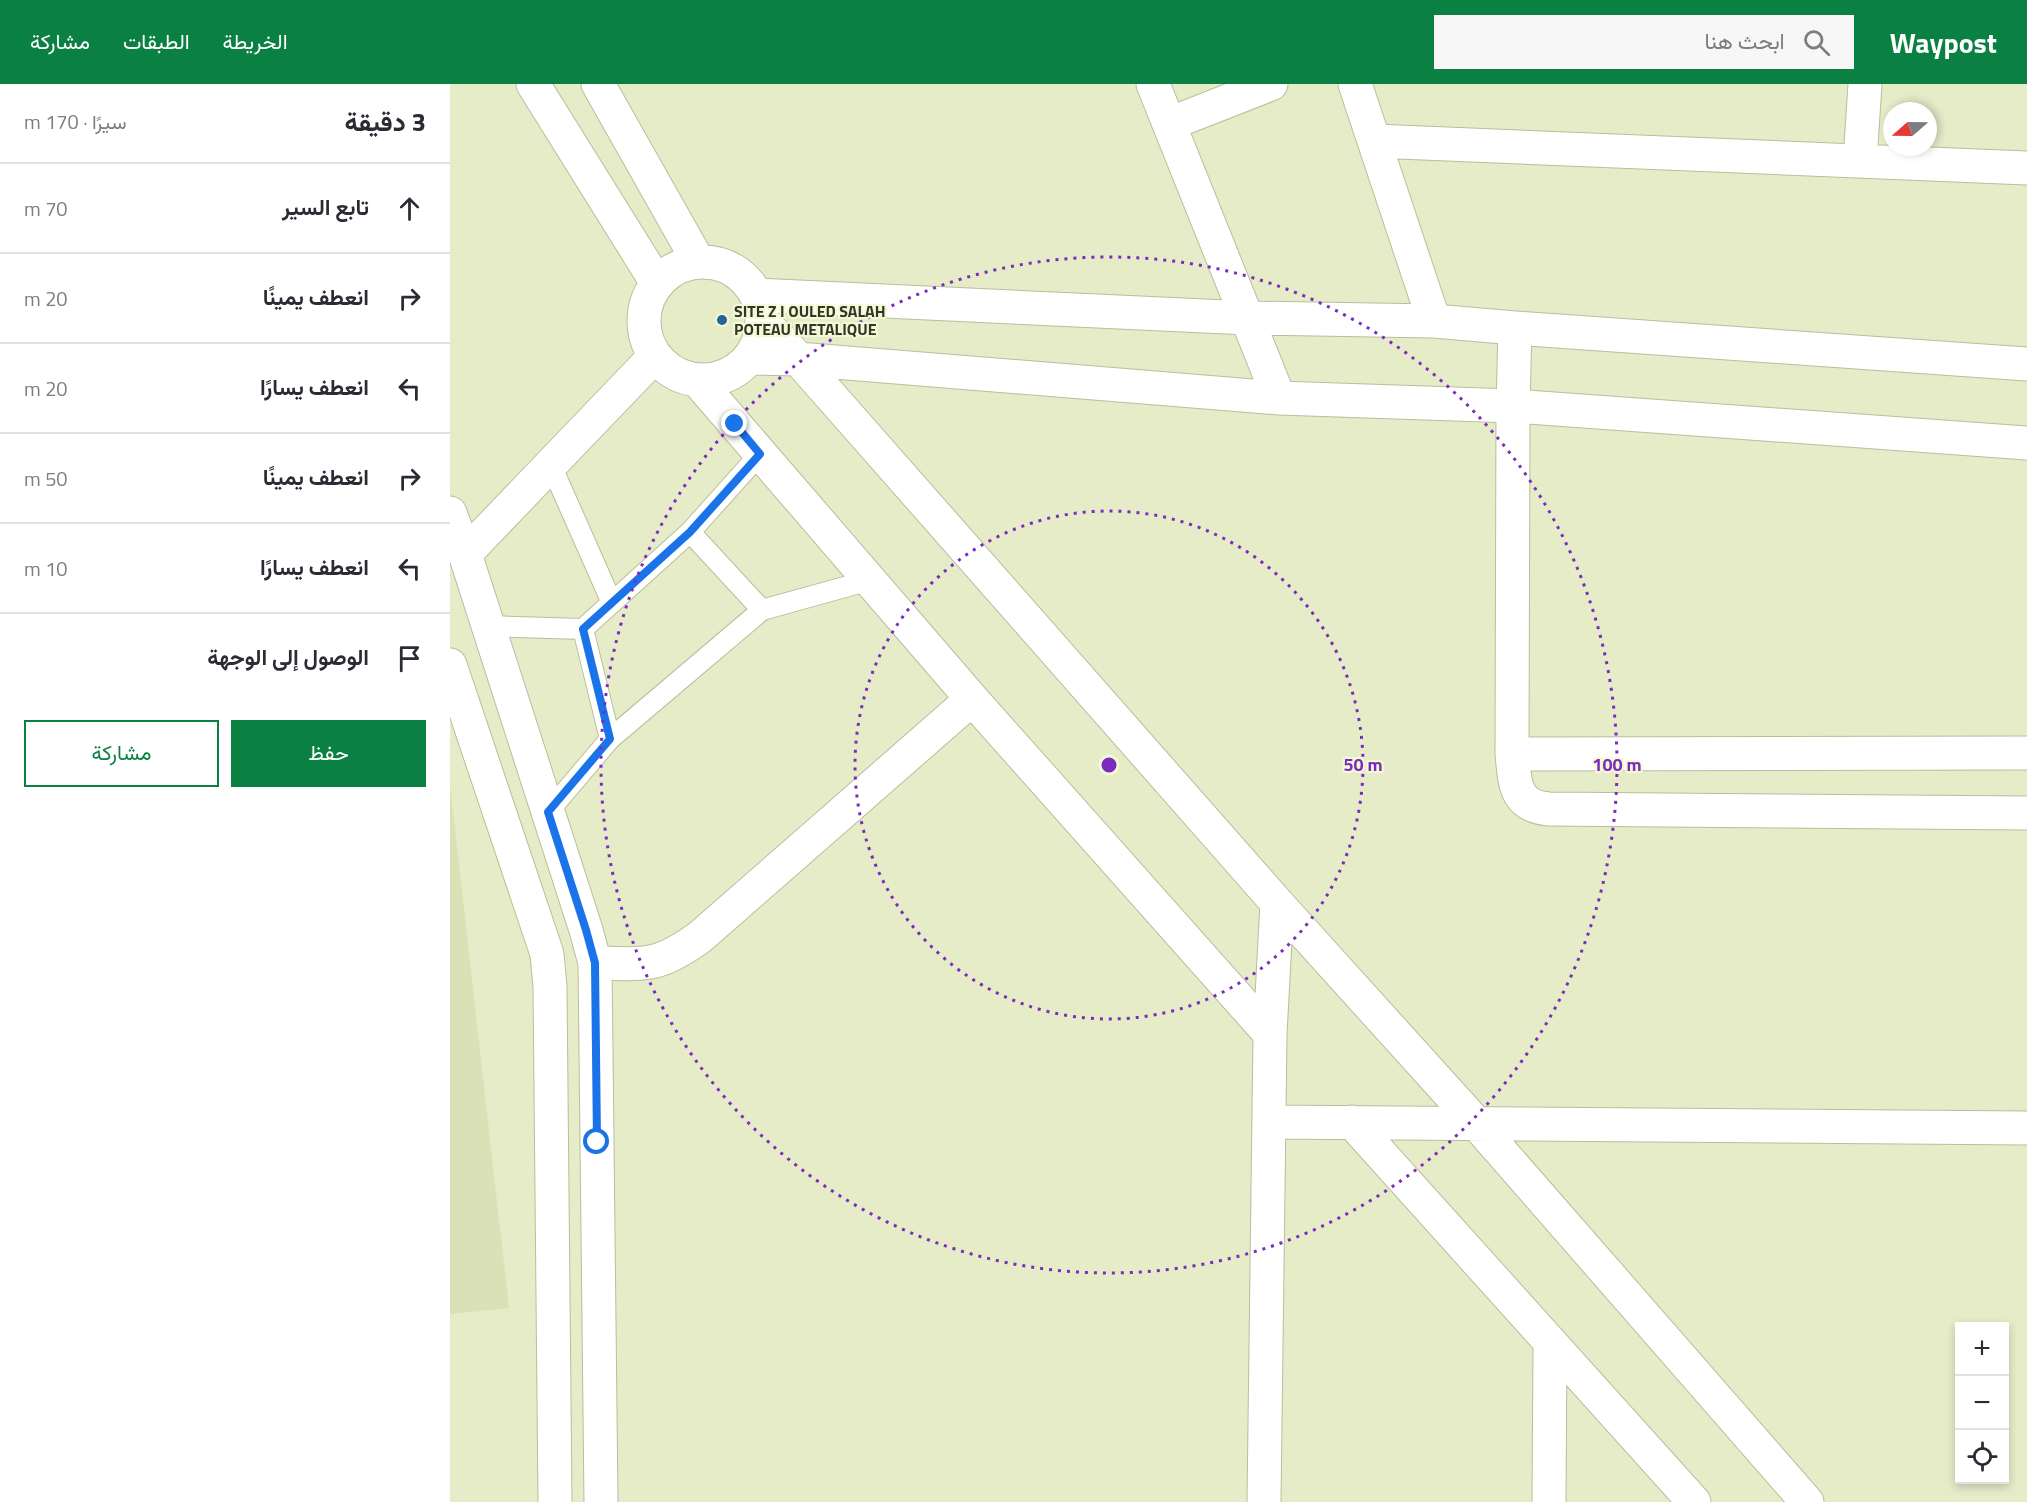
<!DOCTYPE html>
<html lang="ar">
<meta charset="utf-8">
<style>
:root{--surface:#fff;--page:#f7f7f7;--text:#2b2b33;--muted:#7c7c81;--line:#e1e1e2;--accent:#0b8043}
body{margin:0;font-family:"Titillium Web",Vazirmatn,sans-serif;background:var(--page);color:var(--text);direction:rtl}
.controls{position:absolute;right:18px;bottom:18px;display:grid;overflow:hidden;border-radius:0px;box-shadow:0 3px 9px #0003}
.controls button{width:54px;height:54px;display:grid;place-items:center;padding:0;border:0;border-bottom:2px solid var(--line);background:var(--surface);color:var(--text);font:30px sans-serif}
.compass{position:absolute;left:1433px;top:18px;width:54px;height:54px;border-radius:50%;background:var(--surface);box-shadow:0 3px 9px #0003;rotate:250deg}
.stop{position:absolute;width:18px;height:18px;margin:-14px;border:4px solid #1a73e8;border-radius:50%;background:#fff}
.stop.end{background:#1a73e8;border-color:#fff;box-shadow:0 2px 6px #0008}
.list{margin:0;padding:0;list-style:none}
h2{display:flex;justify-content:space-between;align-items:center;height:78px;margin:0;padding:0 24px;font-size:26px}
h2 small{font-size:20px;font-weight:400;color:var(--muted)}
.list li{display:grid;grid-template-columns:39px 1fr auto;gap:18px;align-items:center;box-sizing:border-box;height:90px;padding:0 24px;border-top:2px solid var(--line)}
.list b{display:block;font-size:22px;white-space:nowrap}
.list em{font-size:20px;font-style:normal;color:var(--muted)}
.actions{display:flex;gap:12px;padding:18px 24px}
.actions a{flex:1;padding:14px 0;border:2px solid var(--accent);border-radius:0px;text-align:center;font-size:21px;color:var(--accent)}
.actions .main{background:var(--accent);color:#fff}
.icon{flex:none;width:33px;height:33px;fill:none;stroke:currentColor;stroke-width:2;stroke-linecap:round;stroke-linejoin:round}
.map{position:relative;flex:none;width:1577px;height:1418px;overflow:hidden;direction:ltr}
header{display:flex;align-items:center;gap:36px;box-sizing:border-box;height:84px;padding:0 30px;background:var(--accent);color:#fff}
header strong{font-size:28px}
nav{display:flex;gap:33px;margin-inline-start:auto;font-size:21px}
.search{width:420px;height:54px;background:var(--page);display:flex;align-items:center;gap:15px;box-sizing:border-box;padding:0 21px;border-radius:0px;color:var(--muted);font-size:22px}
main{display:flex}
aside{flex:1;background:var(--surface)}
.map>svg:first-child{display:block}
</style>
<header>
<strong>Waypost</strong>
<div class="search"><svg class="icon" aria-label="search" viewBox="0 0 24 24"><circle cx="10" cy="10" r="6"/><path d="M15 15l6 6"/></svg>ابحث هنا</div>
<nav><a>الخريطة</a><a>الطبقات</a><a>مشاركة</a></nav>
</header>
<main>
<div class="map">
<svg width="1577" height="1418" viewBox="0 0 1577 1418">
<rect width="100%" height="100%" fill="#e6ebc8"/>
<path fill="#dbe1b6" d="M0 700 59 1224 0 1230Z"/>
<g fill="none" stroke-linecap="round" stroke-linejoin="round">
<defs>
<path id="service" d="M101 381 162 519
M240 448 312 526
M38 542 133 545 240 448 310 370
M133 545 160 655
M98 728 160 655 312 526 420 496"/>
<path id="minor" d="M83 0 207 199
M148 0 248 177
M703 0 829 314
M905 0 984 237
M719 40 821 0
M924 57 1577 84
M1410 77 1415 0
M194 237a59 59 0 1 1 118 0a59 59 0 1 1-118 0Z
M306 211 798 234 984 237 1065 244 1577 280
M314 239 335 260 827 819 1026 1039 1357 1418
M1065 244 1063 322 1062 670C1065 699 1064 722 1099 725L1577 729
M299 274 348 275 829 314 1063 322 1577 359
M247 296 522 615 820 950
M15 470 205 272
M1062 670 1577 669
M145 879C196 880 207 884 250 853L522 615
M820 1038 1577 1044
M902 1038 1244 1418
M814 1418 820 950 827 819
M1099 1418 1100 1260"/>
<path id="tertiary" d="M0 429 15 470 136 846 145 879 151 1418
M0 581 97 870 100 903 105 1418"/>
</defs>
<use href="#service" stroke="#b9be9c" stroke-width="22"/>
<use href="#minor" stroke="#b9be9c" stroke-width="35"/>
<use href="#tertiary" stroke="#b9be9c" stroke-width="35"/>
<use href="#service" stroke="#fff" stroke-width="20"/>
<use href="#minor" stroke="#fff" stroke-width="33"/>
<use href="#tertiary" stroke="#fff" stroke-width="33"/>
</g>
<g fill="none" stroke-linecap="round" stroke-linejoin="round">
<path stroke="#1a73e8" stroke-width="8" d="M147 1058 145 879 136 846 98 728 160 655 133 545 240 448 310 370 285 340"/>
</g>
<g fill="none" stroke="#7b2cbf" stroke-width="3" stroke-dasharray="3 6">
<circle cx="659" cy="681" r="254"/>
<circle cx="659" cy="681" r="508"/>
</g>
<circle fill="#25639a" stroke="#f3f9d5" stroke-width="2" cx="272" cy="236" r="6"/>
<g text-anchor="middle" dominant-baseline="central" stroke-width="4.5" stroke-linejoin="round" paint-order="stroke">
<g font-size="16" font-weight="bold" fill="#343528" stroke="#f3f9d5" text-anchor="start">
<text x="284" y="227">SITE Z I OULED SALAH<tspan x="284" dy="18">POTEAU METALIQUE</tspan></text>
</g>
</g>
<circle cx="659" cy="681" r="9" fill="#7b2cbf" stroke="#f3f9d5" stroke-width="3"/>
<g font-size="18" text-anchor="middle" font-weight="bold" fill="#7b2cbf" stroke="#f3f9d5" stroke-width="4.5" stroke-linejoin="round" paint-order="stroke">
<text x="913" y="687">50 m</text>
<text x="1167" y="687">100 m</text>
</g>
</svg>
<div class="controls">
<button>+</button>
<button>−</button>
<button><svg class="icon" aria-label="locate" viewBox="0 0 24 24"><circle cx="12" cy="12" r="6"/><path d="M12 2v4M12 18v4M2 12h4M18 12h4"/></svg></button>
</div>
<svg class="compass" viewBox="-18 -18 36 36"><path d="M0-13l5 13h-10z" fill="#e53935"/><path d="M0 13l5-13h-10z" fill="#7c7c81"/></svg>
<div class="stop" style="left:147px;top:1058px"></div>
<div class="stop end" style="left:285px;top:340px"></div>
</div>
<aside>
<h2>3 دقيقة<small>سيرًا · 170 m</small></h2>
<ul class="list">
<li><svg class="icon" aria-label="ahead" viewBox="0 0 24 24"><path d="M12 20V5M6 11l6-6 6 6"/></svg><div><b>تابع السير</b></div><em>70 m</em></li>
<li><svg class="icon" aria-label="right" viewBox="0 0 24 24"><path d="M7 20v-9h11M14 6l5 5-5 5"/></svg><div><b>انعطف يمينًا</b></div><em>20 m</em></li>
<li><svg class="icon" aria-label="left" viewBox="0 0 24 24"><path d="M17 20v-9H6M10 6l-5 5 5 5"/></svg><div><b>انعطف يسارًا</b></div><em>20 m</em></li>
<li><svg class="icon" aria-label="right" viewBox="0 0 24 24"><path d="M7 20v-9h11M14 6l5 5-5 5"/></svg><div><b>انعطف يمينًا</b></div><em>50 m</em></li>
<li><svg class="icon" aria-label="left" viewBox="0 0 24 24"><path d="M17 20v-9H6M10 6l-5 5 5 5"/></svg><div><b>انعطف يسارًا</b></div><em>10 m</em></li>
<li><svg class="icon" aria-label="arrive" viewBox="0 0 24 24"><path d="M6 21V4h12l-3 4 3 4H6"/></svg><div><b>الوصول إلى الوجهة</b></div></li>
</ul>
<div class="actions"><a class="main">حفظ</a><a>مشاركة</a></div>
</aside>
</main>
